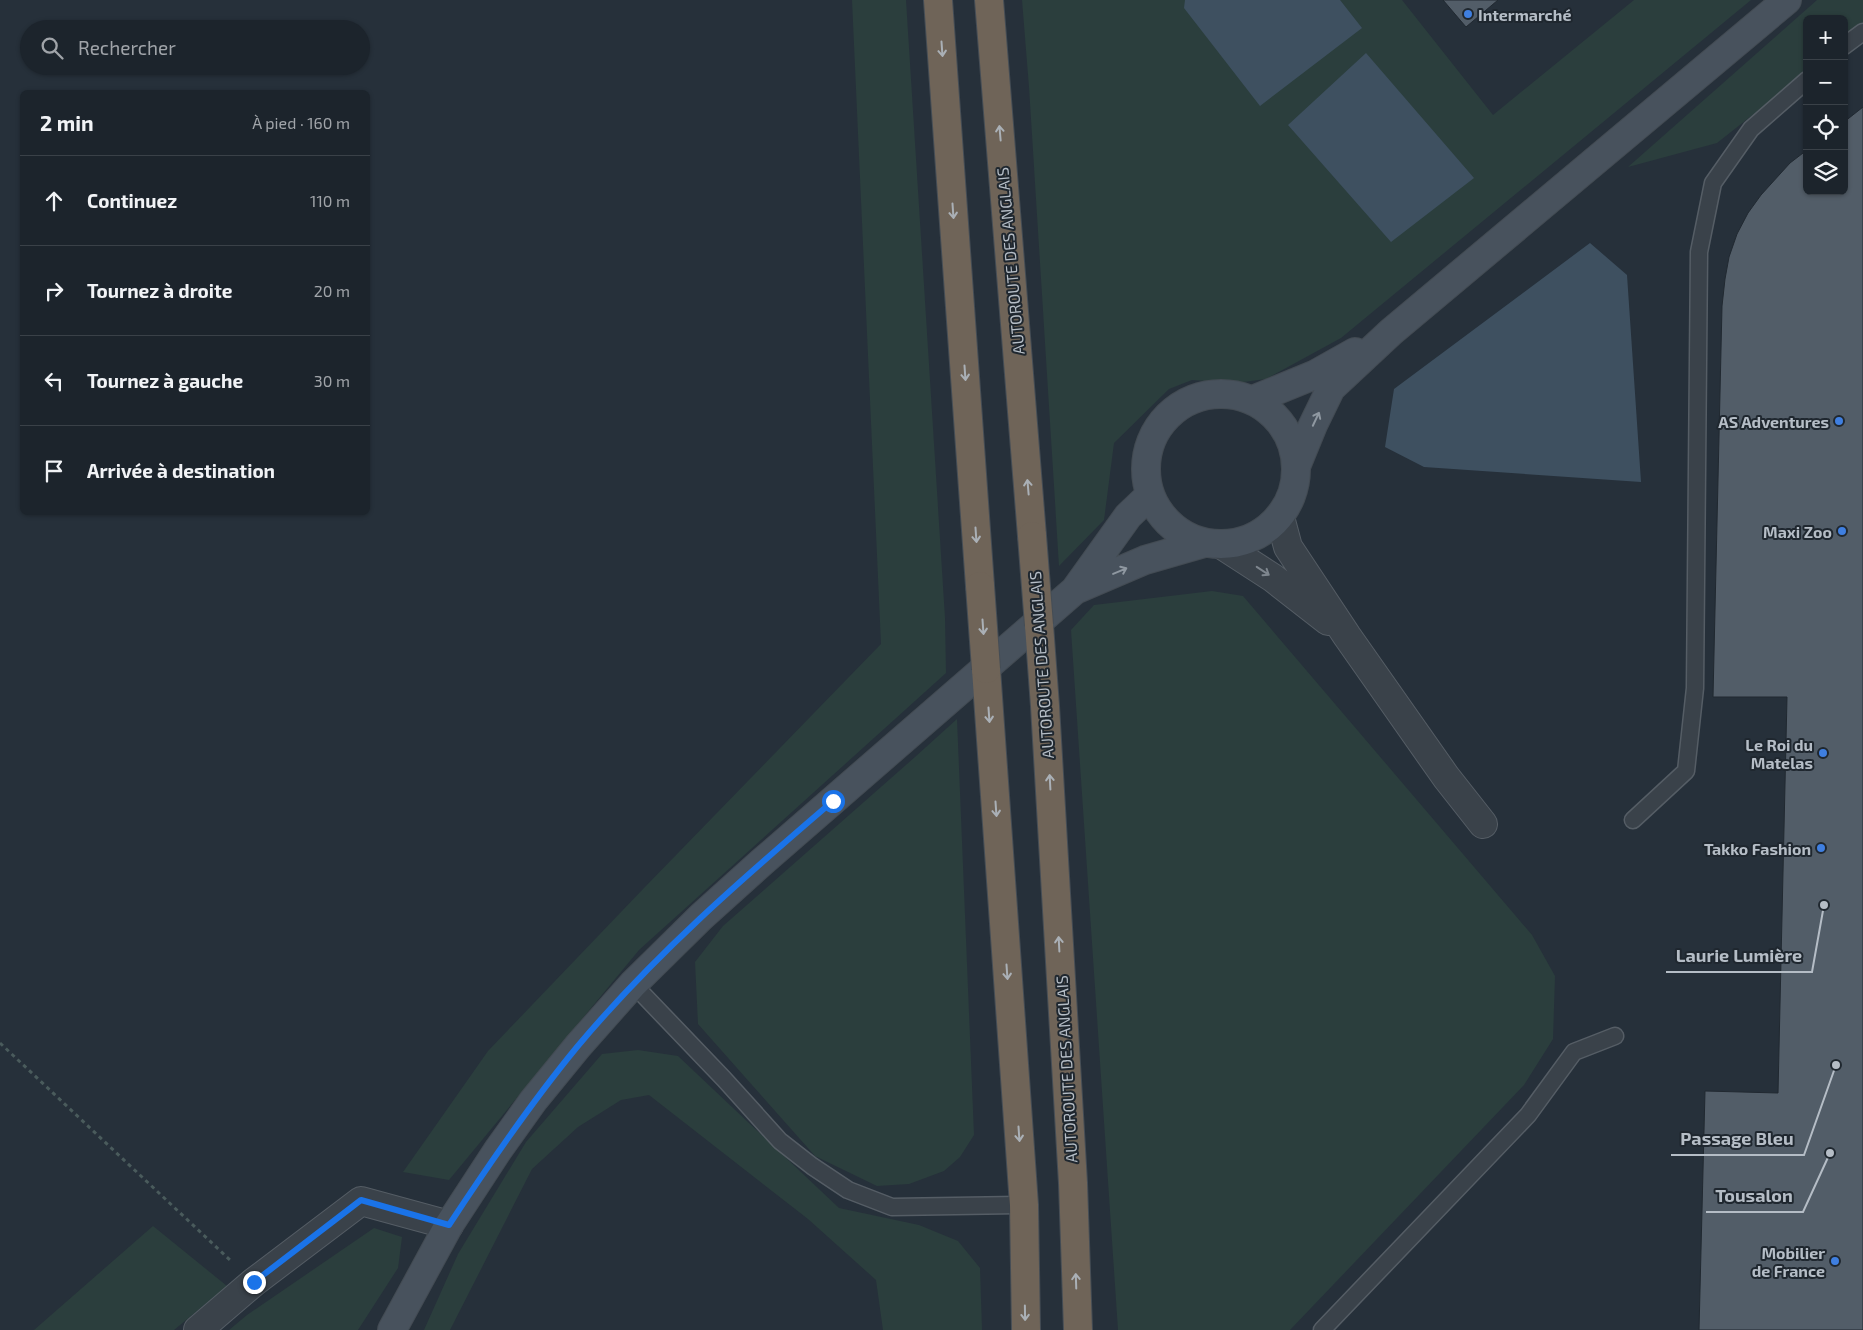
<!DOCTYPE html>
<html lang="fr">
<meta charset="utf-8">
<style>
:root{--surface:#1c242c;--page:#293038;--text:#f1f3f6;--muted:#a0a4a9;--line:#3a4148}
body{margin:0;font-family:"Exo 2",sans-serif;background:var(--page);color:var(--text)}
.controls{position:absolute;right:15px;top:15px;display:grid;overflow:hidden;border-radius:8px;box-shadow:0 1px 4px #0004}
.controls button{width:45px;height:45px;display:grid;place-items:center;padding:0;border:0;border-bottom:1px solid var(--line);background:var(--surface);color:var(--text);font:25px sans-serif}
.stop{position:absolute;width:15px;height:15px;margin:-11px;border:4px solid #1a73e8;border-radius:50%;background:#fff}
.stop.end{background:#1a73e8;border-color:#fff;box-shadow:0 1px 5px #0008}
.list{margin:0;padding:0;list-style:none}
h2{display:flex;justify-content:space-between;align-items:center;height:65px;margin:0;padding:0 20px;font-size:21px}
h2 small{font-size:16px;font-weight:400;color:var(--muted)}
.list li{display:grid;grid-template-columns:32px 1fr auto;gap:15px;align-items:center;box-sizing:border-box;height:90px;padding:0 20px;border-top:1px solid var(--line)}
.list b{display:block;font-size:19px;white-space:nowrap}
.list em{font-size:16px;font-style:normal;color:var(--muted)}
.icon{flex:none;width:28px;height:28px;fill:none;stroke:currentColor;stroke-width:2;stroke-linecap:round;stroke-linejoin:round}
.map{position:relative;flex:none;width:1863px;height:1330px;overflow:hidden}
.search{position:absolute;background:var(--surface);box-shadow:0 1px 4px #0004;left:20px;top:20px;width:350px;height:55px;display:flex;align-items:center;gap:12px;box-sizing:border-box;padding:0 18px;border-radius:28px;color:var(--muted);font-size:19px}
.panel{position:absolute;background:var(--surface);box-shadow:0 1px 4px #0004;left:20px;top:90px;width:350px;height:425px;border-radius:8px}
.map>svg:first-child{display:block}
</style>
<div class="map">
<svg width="1863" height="1330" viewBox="0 0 1863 1330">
<rect width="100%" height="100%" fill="#26303a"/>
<path fill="#2b3e3d" d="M852 0H906L945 618 946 673 639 950 449 1180 403 1172 488 1051 644 888 881 644Z
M1022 0H1402L1493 115 1634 0H1751L1341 338 1266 379 1236 383 1192 380 1169 389 1114 443 1104 520 1059 566 1029 87Z
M1817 0H1863V27L1844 42V19H1807V72L1717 143 1628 167Z
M1212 591 1243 596 1532 935 1555 976 1553 1039 1524 1085 1290 1330H1118L1071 630 1094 605Z
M957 719 974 1135 960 1157 944 1171 909 1184 877 1186 815 1156 698 1024 695 962 723 926 915 757Z
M638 1050 678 1056 839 1208 919 1225 958 1241 980 1268 982 1330H883L876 1280 808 1219 649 1095 621 1100 578 1127 532 1169 450 1330H424L458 1254 526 1142 602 1054Z
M153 1226 227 1286 174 1330H34Z
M374 1228 402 1237 398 1268 358 1330H229L247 1315Z"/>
<path fill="#3e5060" d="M1185 0H1340L1362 28 1260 106 1184 8Z
M1366 53 1474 178 1391 242 1288 125Z
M1590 243 1627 275 1641 482 1424 467 1385 447 1394 389Z"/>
<path fill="#525d68" stroke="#212931" d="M1443 0H1498L1466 27Z
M1863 107V1330H1699L1705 1091 1778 1093 1787 697H1713L1722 306 1725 279 1729 257 1737 234 1748 213 1761 195 1790 163 1807 150V191H1844V122Z"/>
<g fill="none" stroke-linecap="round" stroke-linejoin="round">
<defs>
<path id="lane" d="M1844 46 1863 32
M1633 820 1686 771 1695 688 1699 252 1713 183 1751 129 1807 80
M633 984 724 1079 780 1141 812 1166 848 1190 892 1207 1024 1205
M1322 1330 1528 1115 1574 1052 1615 1036"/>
<path id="street" d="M1280 517 1288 547 1347 636 1446 777 1483 824
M1222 545 1273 578 1328 621
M198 1330 254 1282 361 1201 449 1225"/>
<path id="secondary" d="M1146 469a75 75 0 1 1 150 0a75 75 0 1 1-150 0Z
M1253 400 1314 375 1355 352
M1297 464 1313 425 1331 388 1391 332 1787 0
M1075 590 1145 560 1204 543
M392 1330 449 1225 498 1150 533 1101 578 1046 633 984 701 917 762 862 1075 590 1128 516 1150 495"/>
<path id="highway" d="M938 0 980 586
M989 0 1032 536
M1039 625 1045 706 1073 1183 1078 1330
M986 669 1024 1205 1026 1330"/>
</defs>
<use href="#lane" stroke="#555d65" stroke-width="19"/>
<use href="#street" stroke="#555d65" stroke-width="30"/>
<use href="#secondary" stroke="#434b53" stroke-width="30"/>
<use href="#highway" stroke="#454d55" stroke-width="30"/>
<path stroke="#4a5b5c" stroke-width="3" stroke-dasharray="4 4" stroke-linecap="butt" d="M0 1043 231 1261"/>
<use href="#lane" stroke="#3a424a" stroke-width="16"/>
<use href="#street" stroke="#3a424a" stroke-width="28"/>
<use href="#secondary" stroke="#48525d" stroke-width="28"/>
<use href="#highway" stroke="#6f6458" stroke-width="28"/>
<defs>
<path id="highway-bridge" d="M1032 536 1039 625
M980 586 986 669"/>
</defs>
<use href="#highway-bridge" stroke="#454d55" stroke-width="30" stroke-linecap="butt"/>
<use href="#highway-bridge" stroke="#6f6458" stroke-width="28"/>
</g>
<defs><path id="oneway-shaft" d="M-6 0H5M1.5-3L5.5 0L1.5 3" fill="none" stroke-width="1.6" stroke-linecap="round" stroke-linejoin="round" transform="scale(1.25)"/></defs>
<g stroke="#aab0b6">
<use href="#oneway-shaft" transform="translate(942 49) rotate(86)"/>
<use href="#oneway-shaft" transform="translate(1000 133) rotate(-95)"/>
<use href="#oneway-shaft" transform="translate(953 211) rotate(86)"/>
<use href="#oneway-shaft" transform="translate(965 373) rotate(86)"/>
<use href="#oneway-shaft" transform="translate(1028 487) rotate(-95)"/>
<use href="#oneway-shaft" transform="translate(976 535) rotate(86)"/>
<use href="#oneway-shaft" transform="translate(983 627) rotate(86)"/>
<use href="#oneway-shaft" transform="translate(989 715) rotate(86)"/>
<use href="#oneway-shaft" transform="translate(1050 782) rotate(-93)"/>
<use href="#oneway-shaft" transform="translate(996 809) rotate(86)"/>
<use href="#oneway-shaft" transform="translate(1059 944) rotate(-93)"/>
<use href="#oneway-shaft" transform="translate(1007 972) rotate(86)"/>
<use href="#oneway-shaft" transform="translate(1019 1134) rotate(86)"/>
<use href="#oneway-shaft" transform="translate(1076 1281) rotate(-92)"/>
<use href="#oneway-shaft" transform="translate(1025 1313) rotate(89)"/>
</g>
<g stroke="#8f98a1">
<use href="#oneway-shaft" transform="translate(1316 419) rotate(-65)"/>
<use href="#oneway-shaft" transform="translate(1120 571) rotate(-23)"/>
</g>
<use stroke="#7e868e" href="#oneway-shaft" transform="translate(1263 571) rotate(33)"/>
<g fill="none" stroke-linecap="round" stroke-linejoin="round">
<path stroke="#1a73e8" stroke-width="6" d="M254 1282 361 1200 449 1225C489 1164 530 1104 577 1047 653 956 743 878 833 801"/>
</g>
<g fill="#3f7fe0" stroke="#1f272f" stroke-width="2">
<circle cx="1468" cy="14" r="5"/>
<circle cx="1839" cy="421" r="5"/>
<circle cx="1842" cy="531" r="5"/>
<circle cx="1823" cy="753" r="5"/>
<circle cx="1821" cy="848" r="5"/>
<circle cx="1835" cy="1261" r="5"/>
</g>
<g text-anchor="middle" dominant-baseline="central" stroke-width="4" stroke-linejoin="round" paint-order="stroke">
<g font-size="16" font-weight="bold" fill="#b5bdc6" stroke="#1f272f" text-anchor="end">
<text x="1478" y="14" text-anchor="start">Intermarché</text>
<text x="1829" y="421">AS Adventures</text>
<text x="1832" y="531">Maxi Zoo</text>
<text x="1813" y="744">Le Roi du<tspan x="1813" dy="18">Matelas</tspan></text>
<text x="1811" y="848">Takko Fashion</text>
<text x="1825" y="1252">Mobilier<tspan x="1825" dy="18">de France</tspan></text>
</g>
<g font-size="16" fill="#b5bdc6" stroke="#1f272f">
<text transform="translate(1010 261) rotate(-95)">AUTOROUTE DES ANGLAIS</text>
<text transform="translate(1041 665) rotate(-94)">AUTOROUTE DES ANGLAIS</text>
<text transform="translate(1066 1069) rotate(-93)">AUTOROUTE DES ANGLAIS</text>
</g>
</g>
<path fill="none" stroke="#b5bdc6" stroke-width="2" d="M1824 905L1812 972H1666M1836 1065L1804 1155H1671M1830 1153L1803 1212H1706"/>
<g fill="#b5bdc6" stroke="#1f272f" stroke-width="2">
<circle cx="1824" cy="905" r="5"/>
<circle cx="1836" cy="1065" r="5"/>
<circle cx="1830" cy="1153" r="5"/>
</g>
<g font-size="18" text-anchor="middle" font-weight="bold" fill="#b5bdc6" stroke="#1f272f" stroke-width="4" stroke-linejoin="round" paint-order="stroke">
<text x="1739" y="962">Laurie Lumière</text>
<text x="1737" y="1145">Passage Bleu</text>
<text x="1754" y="1202">Tousalon</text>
</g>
</svg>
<div class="controls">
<button>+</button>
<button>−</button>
<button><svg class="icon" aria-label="locate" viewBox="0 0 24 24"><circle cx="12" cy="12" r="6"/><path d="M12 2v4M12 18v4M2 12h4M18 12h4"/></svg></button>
<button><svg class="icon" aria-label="layers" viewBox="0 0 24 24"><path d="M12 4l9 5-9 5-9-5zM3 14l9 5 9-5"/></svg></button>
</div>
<div class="stop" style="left:833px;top:801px"></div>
<div class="stop end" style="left:254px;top:1282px"></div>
<div class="search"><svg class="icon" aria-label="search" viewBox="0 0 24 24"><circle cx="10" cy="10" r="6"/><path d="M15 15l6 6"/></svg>Rechercher</div>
<section class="panel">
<h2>2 min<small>À pied · 160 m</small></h2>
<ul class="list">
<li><svg class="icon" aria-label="ahead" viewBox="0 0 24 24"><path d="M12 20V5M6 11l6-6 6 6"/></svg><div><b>Continuez</b></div><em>110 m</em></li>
<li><svg class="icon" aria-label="right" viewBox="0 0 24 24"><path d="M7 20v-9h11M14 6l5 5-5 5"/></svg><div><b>Tournez à droite</b></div><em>20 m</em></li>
<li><svg class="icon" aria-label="left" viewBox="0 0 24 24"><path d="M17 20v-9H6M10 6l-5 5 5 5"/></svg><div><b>Tournez à gauche</b></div><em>30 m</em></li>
<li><svg class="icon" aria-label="arrive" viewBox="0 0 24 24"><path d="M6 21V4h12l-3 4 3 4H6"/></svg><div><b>Arrivée à destination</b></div></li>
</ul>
</section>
</div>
